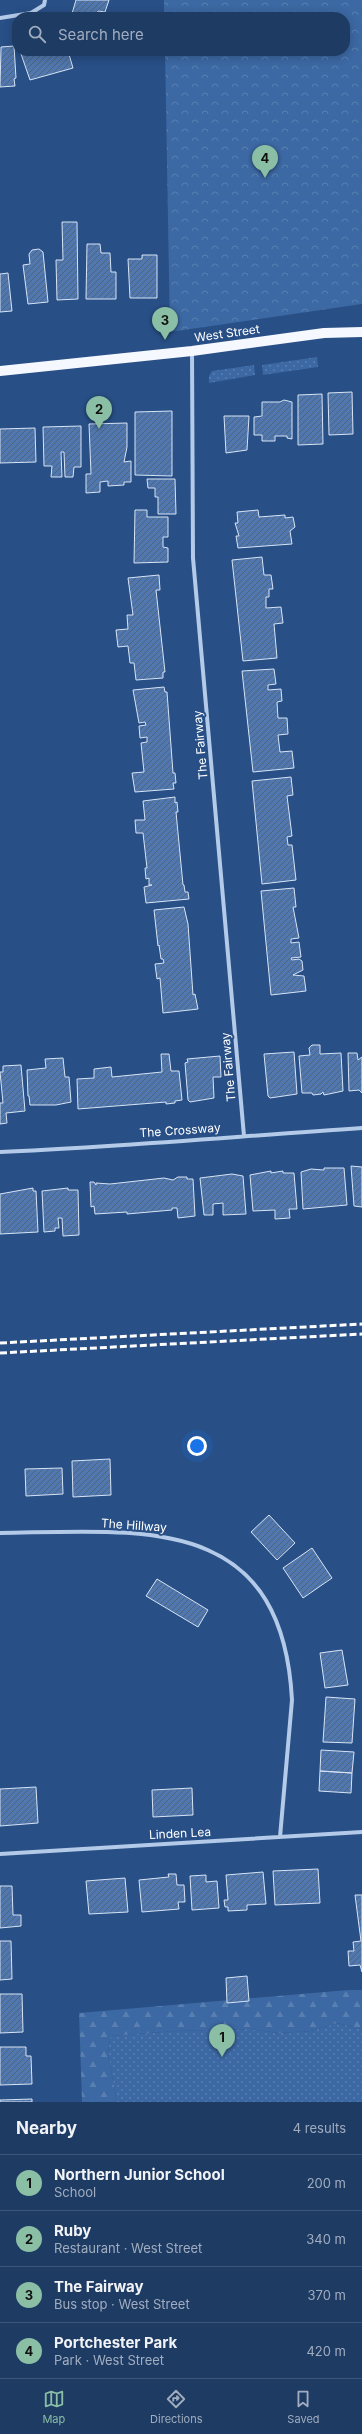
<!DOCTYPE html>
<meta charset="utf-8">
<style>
:root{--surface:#1e3b64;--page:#2b466d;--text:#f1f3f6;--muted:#a1adbf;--line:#3c5578;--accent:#8abfa5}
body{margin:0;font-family:Inter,sans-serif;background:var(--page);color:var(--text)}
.you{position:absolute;left:197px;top:1446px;width:14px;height:14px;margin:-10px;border:3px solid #fff;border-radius:50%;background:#1a73e8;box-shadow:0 0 0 6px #1a73e833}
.badge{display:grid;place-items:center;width:26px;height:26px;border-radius:50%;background:var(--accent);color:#111;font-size:13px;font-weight:700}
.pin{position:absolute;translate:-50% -33px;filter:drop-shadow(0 1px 2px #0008)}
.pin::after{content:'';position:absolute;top:21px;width:14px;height:12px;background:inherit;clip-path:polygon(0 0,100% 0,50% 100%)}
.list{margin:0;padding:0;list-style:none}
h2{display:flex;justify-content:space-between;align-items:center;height:52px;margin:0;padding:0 16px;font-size:17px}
h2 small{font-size:13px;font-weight:400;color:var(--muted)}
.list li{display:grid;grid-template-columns:26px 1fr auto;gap:12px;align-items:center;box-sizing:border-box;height:56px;padding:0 16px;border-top:1px solid var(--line)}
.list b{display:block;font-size:15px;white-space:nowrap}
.list p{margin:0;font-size:13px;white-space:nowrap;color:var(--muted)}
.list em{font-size:13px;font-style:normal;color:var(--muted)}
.icon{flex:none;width:22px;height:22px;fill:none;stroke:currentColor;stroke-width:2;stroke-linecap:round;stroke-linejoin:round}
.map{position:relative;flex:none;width:362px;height:2102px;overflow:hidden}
.search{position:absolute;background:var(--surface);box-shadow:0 2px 10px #0003;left:12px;right:12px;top:12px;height:44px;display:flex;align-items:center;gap:10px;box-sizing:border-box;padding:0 14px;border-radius:16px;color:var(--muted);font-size:15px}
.sheet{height:276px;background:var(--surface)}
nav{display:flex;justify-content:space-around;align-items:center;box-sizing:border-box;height:56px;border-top:1px solid var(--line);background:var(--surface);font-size:11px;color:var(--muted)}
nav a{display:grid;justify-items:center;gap:2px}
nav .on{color:var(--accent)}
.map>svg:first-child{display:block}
</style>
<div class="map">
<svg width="362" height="2102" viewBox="0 0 362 2102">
<defs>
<pattern id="grass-dots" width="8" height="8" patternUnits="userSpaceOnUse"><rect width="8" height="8" fill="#3c68a3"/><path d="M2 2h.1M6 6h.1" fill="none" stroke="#597fb1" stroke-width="1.8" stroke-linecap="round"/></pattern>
<pattern id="forest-firs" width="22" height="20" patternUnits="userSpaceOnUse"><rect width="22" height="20" fill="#3c68a3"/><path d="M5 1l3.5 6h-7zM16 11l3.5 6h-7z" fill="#597fb1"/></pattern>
<pattern id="park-crowns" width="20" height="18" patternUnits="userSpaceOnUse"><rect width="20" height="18" fill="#3c68a3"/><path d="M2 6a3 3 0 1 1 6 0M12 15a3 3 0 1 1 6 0" fill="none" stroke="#597fb1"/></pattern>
<pattern id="building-hatch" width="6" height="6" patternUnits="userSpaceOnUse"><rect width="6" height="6" fill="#5078ae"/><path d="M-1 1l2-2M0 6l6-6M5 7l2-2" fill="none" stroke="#4e627d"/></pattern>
</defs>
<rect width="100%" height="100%" fill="#284f86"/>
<path fill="url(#grass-dots)" d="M317 357 318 367 263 375 262 365Z
M254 365 255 375 209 383V376L212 371Z
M337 2023 362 2029V2102H114L116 2097 108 2054 110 2036 176 2031 250 2029 279 2033 311 2031Z"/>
<path fill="url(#forest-firs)" d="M348 1990H362V2029L337 2023 311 2031 279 2033 250 2029 176 2031 110 2036 108 2054 116 2097 114 2102H82L79 2013Z"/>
<path fill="url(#park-crowns)" d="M164 0H362V304L170 332 165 51H345V17H164Z"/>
<path fill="url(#building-hatch)" stroke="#d7e4f6" d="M76 0H109L105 12 98 11 97 13 109 17H71Z
M14 46 16 78 14 79 15 86 0 87 1 47Z
M20 51H68L73 68 30 80Z
M62 222H77L78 299 57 300 56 260H63Z
M87 244H100L101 253H110L111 272H116V299H86Z
M39 249 43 252 48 302 28 304 23 265 30 264 29 254 32 250Z
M142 255H157V298H130L128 259H142Z
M8 273 12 311 0 312V274Z
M352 392 353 434 329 435 328 393Z
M322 394 323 444 298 445V395Z
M284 400 292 402V439L287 438V436H275V441H262V435H254V417L262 416V402H280Z
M172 411V476L135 475V412Z
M224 416H249L247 450 226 453Z
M127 423V447L124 462 131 461V482H124V485L108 486V481L100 482V492L86 493V474H91L89 424Z
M81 426V467H74L73 477H65L64 452H61L62 477H51L52 466H44L43 427Z
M35 428 36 462 0 463V429Z
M147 479H175L176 514H158V497H155V488H148Z
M135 510H147V517H168V537H163V547L168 548V562L134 563Z
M258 510 259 517 285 515V518L293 517 295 527 290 531 292 544 238 548 236 536H239L235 523H238L237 512Z
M262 557 264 575H271L273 589H269V597H266V608L281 607 283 623 274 624 277 658 243 661 232 560Z
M159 575 160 590H156L165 672H163V678L136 680 134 663H130L128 646 118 647 116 630 128 629 127 615H133L128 578Z
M274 669 276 684 268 685V690L281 689 282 701 277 702 278 718H287L288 734 278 735 280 752 292 751 294 768 253 772 242 671Z
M164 687 165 692H167L173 773H175L176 783H173L174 789 135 792 132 773 144 772 141 743 147 742V737L140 738 139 726 146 725 145 722 139 723 133 690Z
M291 777 293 795 287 796 292 836 287 837 288 845H292L296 880 262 884 252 781Z
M175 797V803L177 802 178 812H176L183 885H184L185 892H188L189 899 146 903 144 887 152 885H149V878L146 879 145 868H147L143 833H136L135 820H145L143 801Z
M294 888 296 907H293L299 938 291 939V943L299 942 301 957 291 958 292 960 299 959 302 961 303 970 293 975 304 976 306 991 271 995 261 891Z
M184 907 188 924 193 995 195 994 198 1009 163 1013 160 978 157 979 155 964 164 963 163 959H161L159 945 158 946 154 910Z
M312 1045H320V1054L341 1053 343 1091 324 1095 323 1092 321 1094 313 1095 312 1093H302L299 1056 310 1055 309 1048Z
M294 1052 297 1094 270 1098 268 1096 264 1054Z
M348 1053H357L358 1060 362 1057V1093L359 1090 349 1091Z
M161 1054H169L171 1071H179L182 1100 175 1101V1103L166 1104V1102L78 1109 77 1079 94 1078V1069L111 1067 112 1077 162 1072Z
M220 1056 221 1077H213L214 1098 190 1102 188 1100 185 1063 188 1062 187 1059Z
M63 1058 65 1077H69L71 1102 56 1105H30L29 1096H28L27 1070 46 1068 45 1059Z
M21 1065 25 1111 6 1113 7 1123 0 1124V1103H3L0 1072H3V1066Z
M351 1166 362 1167V1207L354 1206Z
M324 1168H344L347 1205 303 1209 301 1172 311 1169 324 1170Z
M271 1171V1173L283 1171V1173H294L297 1209H289L290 1218 275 1219V1210L253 1211 250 1175Z
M232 1174 243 1176 246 1214 223 1215V1203L213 1204V1215H204L200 1178Z
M178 1177H187V1179H193L195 1216 178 1218 177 1208H172V1210L127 1214V1212L95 1214 94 1206 91 1207 90 1182H94L96 1185V1183L110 1184 164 1178 173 1180Z
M33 1188V1191H36L38 1232 0 1234V1194Z
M68 1188V1190H78L79 1235 63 1236 62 1218H58L59 1228H55V1231L44 1232 42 1191Z
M110 1459 111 1495 73 1497 72 1461Z
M62 1468 63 1494 26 1496 25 1469Z
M269 1515 295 1543 277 1560 251 1532Z
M312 1548 332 1578 303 1598 283 1568Z
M157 1579 208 1610 198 1627 146 1596Z
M342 1650 348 1685 325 1688 320 1653Z
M326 1697 355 1699 352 1743 323 1742Z
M321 1750 354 1752 352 1773 320 1771Z
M320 1771 352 1773 351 1793 319 1791Z
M36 1787 38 1823 0 1826V1789Z
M192 1788 193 1815 153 1817 152 1790Z
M318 1869 320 1903 275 1905 273 1871Z
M263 1872 266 1904 247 1905V1910L228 1911V1907H225L224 1900H228L226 1875Z
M168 1874H176L177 1885H184L185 1902H178L179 1909 142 1912 139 1880 169 1877Z
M206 1875V1882L217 1881 219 1908 192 1910 190 1876Z
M125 1878 128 1912 89 1914 86 1881Z
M0 1886H12L13 1915H21V1926L0 1928Z
M355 1895H362V1972L360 1965 349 1966 348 1951H354L353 1942 361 1941Z
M0 1941H11L12 1979 0 1980Z
M247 1976 249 2001 227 2003 226 1978Z
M0 1994H22L23 2032 0 2033Z
M0 2047H26V2056H31L32 2084 0 2085Z
M32 2099V2102H0V2100Z"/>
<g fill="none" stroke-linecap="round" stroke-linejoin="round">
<path stroke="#b3cae8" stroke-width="4" d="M0 18 31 13 44 5 45 0
M192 351 193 558 244 1136
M0 1152C121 1147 241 1136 362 1128
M0 1533C142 1531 282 1512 292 1700L280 1837
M0 1854 362 1832"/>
<path stroke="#f5f8fe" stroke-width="10" d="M0 371 192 351 324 333 362 332"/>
<path stroke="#fff" stroke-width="3" stroke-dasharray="7 3" stroke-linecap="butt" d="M0 1343 362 1324
M0 1353 362 1334"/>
</g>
<g text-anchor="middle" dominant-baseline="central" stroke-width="4" stroke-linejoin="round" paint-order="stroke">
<g font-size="12" fill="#fff" stroke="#284f86">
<text transform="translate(227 333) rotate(-8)">West Street</text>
<text transform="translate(200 745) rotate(-95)">The Fairway</text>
<text transform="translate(228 1067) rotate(-95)">The Fairway</text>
<text transform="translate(180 1130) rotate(-4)">The Crossway</text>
<text transform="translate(134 1525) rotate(4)">The Hillway</text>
<text transform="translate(180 1833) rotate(-3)">Linden Lea</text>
</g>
</g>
</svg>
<div class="you"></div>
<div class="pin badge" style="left:222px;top:2057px">1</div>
<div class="pin badge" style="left:99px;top:429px">2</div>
<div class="pin badge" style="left:165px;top:340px">3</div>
<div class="pin badge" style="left:265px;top:178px">4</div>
<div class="search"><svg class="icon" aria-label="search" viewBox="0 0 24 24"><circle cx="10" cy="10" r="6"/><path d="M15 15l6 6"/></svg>Search here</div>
</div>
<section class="sheet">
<h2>Nearby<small>4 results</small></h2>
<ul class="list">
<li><span class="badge">1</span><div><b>Northern Junior School</b><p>School</p></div><em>200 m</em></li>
<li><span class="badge">2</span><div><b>Ruby</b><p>Restaurant · West Street</p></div><em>340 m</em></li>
<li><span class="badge">3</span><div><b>The Fairway</b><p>Bus stop · West Street</p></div><em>370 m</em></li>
<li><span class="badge">4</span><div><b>Portchester Park</b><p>Park · West Street</p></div><em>420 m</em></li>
</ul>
</section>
<nav>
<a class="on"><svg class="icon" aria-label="map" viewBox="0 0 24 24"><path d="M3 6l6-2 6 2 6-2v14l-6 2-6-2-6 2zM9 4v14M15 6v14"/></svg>Map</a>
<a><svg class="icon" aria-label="directions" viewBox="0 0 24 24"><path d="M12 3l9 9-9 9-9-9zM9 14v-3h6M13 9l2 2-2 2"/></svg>Directions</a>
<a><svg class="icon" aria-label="saved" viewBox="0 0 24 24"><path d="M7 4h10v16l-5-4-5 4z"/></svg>Saved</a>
</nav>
